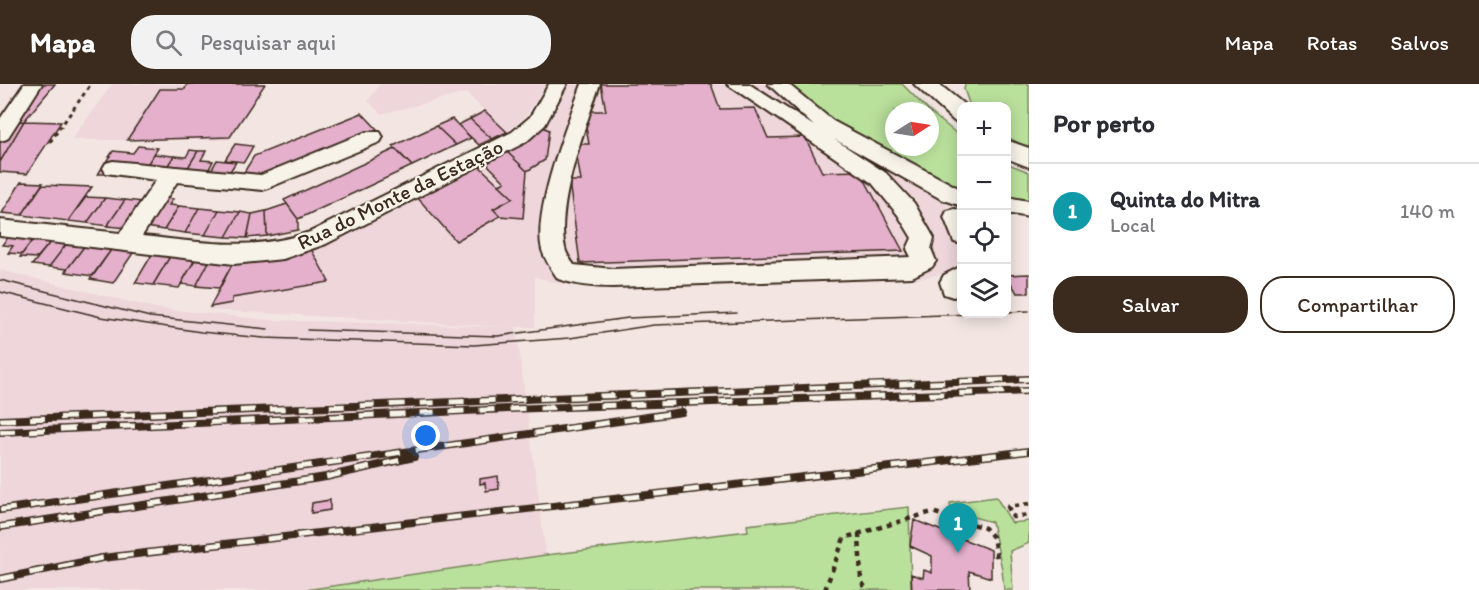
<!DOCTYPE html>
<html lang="pt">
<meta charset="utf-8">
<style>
:root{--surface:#fff;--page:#f2f2f3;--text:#2b2b33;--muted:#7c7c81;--line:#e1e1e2;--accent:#3b2a1e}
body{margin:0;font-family:Itim,sans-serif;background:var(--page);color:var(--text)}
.controls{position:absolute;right:18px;top:18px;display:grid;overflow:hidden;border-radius:12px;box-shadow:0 3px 15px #0003}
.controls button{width:54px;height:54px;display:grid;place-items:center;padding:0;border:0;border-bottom:2px solid var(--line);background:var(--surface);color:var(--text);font:30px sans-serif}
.compass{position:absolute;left:885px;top:18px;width:54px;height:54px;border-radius:50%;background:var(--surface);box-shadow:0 3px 15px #0003;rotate:78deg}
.you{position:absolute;left:426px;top:352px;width:21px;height:21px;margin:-15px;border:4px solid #fff;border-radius:50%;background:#1a73e8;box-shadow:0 0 0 9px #1a73e833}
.badge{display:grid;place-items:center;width:39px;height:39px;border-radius:50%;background:var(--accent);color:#fff;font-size:20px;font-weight:700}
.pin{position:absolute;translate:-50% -50px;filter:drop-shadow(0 2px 3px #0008)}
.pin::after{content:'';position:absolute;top:32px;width:21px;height:18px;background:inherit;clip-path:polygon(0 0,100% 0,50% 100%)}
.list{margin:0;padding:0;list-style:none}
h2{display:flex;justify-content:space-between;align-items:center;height:78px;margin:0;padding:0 24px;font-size:26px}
h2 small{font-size:20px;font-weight:400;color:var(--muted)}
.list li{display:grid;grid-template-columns:39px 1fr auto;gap:18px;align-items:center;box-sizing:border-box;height:96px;padding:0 24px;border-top:2px solid var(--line)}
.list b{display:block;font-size:22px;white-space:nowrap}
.list p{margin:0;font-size:20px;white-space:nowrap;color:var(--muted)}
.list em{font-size:20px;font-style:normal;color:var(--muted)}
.actions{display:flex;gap:12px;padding:18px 24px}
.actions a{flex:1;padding:14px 0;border:2px solid var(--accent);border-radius:24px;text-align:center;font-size:21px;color:var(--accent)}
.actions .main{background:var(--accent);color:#fff}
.icon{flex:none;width:33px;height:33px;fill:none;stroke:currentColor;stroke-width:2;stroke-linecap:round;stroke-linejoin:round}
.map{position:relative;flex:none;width:1029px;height:506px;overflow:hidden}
header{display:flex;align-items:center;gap:36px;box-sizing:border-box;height:84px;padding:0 30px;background:var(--accent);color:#fff}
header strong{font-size:28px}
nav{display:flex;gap:33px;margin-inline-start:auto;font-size:21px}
.search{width:420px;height:54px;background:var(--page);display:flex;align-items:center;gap:15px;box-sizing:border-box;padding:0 21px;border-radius:24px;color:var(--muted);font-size:22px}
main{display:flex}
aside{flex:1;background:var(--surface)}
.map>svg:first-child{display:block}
</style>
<header>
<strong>Mapa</strong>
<div class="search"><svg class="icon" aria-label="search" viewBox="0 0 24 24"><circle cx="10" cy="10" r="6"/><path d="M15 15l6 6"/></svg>Pesquisar aqui</div>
<nav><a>Mapa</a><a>Rotas</a><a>Salvos</a></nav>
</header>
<main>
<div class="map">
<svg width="1029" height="506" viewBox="0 0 1029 506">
<rect width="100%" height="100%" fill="#f3e6e2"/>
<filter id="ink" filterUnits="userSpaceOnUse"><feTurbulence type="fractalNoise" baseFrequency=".0167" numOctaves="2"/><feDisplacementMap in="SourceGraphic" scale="12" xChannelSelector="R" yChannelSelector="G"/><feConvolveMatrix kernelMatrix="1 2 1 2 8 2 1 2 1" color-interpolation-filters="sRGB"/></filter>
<g filter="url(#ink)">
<path fill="#eed6db" d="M112 0H265L228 56H71Z
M380 0H546L526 32 507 48 466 9 381 30 368 17Z
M570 0H770L931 105 940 116 945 117 961 168 960 179 956 187 916 195 606 205 561 200 535 193V243H516L546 471 305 506H0V186L155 224 269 236 513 243 208 226 234 177 311 165 550 38Z"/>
<path fill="#bae19c" stroke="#7a865d" stroke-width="1.5" d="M784 0H902L929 27H894V63H930V28L961 53V109L819 33Z
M965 0H1029V64L1007 53 1006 22H970L964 5Z
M1006 79 1029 88V120L1007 116Z
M996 413 1012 439 1029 437V459L1010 467 1013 506H1004L1002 485 992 438 951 427 950 419Z
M909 423 911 506H305L546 471 748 447 747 441Z"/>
<path fill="#e4b0cc" stroke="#3b2a1e" stroke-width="1.5" d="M35 0H55L24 37 10 38Z
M187 0H265L230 53 127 56 160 5H185Z
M601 0H711L720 25 755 24 768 54 805 53 822 88 860 87 903 167 580 179 569 97H581L575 60H589L583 27H606Z
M485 27 507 48 492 55 470 35Z
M362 29 377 45 259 95 241 93 254 72Z
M452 35 471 54 456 61 436 42Z
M470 35 492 55 479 61 458 41Z
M24 37 0 78V55L10 38Z
M24 37 61 38 27 90 0 88V78Z
M436 42 456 61 412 82 393 62Z
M543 43 549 46 545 76 527 87 504 65 530 53Z
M235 60 253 62 244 78 225 76Z
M138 62 158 64 146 82 115 79 107 90H98L113 67 133 69Z
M395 65 412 82 298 135 284 116Z
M504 65 527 87 523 134 500 132 493 125 513 114 499 101 505 98 482 75Z
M190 66 198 67 187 85 166 84 174 72 186 73Z
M198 67H206L201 76 213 77 208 87 187 85Z
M154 70 174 72 166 84 146 82Z
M217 76 236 78 229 89 210 88Z
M478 81 513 114 493 125 500 132 456 157 416 112Z
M21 98 43 99 22 131 2 129Z
M42 101 92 103 68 137 22 131Z
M86 113 105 114 87 139 68 137Z
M105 114 125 116 107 142 87 139Z
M165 114 173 115 169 121 179 122 164 146 145 143Z
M125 116 144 118 128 144 107 142Z
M287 120 298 135V146L267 152 266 127Z
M179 122 199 124 185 149 164 146Z
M199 124 219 126 205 151 185 149Z
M219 126 240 128 226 153 205 151Z
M266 127 267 152 247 154 252 130Z
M240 128 252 130 247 154 226 153Z
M10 151 34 154 22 170 8 169 13 162 2 161Z
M34 154 52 156 37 174 20 173Z
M52 156 68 158 49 183 32 181Z
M68 158 86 160 67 185 49 183Z
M86 160 113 163 93 192 65 188Z
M113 163 135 166 113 199 90 195Z
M311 165 329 198 232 214V219L210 223 234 177Z
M154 167 172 169 153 201 135 199Z
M172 169 197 172 179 204 153 201Z
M197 172 211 174 196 202 181 200Z
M211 174 234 177 219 204 196 202Z
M1029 190V209H1017L1006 191Z
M498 392 499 405 486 407 485 399 480 400V395Z
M330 416V426L311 429 312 419Z
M914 436 991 466V494L969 487 970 506H912L911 490 923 494 924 486 932 489V472L910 462Z"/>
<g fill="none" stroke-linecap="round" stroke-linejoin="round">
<defs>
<path id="minor" d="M24 0H42L7 55 0 57V35Z
M549 0H567L545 41 526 58 326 160 283 175 234 180 0 152V136L120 149 156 96 106 89 103 84 106 79 113 77 261 91 366 48H380L383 53 380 58 263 106 177 98 142 152C202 158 252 168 310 148L512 48 530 33Z
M582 0H600C586 40 555 123 565 164 566 170 570 175 574 181L613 185 911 173 907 165 912 154 898 131 872 99 727 0H749L814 42 768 0H788L833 37 962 106V122L941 115 834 55 886 89 914 119 934 154 931 165 936 177 932 183 912 193 613 203C593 203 576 201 558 195 552 186 545 176 542 166 532 128 568 38 582 0Z
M1006 113 1029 117V133L1006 129Z
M955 125 962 127V160L954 158 944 133 947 127Z
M962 182V210L953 213 944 210 940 198 944 191Z"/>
<path id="major" d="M914 0H939L966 22H962V40L954 37Z
M1006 56 1029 64V83L1006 74Z"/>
</defs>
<use href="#minor" stroke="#3b2a1e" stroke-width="4"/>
<use href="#major" stroke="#3b2a1e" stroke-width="4"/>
<path stroke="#3b2a1e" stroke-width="3" stroke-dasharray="4 4" stroke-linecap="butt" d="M50 58 91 0"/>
<path stroke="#3b2a1e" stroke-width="4.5" stroke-dasharray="5 5" stroke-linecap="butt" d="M1029 420 1008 423 1013 433 1029 431
M859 449 861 497 867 506
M825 506 844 454 932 428 985 444 993 453 997 475"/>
<use href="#minor" fill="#f7f3e8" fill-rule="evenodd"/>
<use href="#major" fill="#f7f3e8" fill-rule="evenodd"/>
<path stroke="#3b2a1e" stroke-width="1.5" d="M0 196 150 233 268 245
M0 208 101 233 201 248 264 254 474 261 570 254 654 241 973 230
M1006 228 1029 227
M307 246 498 252 628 234 737 229"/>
<defs>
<path id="rail" d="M0 336 1029 295
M0 348 508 325 1029 307
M0 426 682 328
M0 443 326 393 414 373
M0 495 102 474 1029 367"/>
</defs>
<use href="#rail" stroke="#3b2a1e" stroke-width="8"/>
<use href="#rail" stroke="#f7f3e8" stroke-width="5" stroke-dasharray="15" stroke-linecap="butt"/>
</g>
</g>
<g text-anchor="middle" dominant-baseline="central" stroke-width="4.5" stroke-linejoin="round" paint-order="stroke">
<g font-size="21" fill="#3b2a1e" stroke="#f7f3e8">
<text transform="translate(400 110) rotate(-26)">Rua do Monte da Estação</text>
</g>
</g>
</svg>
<div class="controls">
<button>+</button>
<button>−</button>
<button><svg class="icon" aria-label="locate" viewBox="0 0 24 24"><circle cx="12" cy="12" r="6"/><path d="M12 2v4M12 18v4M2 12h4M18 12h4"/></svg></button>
<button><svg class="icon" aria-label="layers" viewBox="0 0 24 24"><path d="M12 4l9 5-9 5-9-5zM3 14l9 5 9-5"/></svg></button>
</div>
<svg class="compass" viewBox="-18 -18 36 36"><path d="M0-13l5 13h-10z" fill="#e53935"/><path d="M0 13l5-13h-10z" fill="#7c7c81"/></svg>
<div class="you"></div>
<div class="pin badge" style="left:958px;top:469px;background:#0f9aa8">1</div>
</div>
<aside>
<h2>Por perto<small></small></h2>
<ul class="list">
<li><span class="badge" style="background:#0f9aa8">1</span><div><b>Quinta do Mitra</b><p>Local</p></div><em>140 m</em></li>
</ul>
<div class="actions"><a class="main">Salvar</a><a>Compartilhar</a></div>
</aside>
</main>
